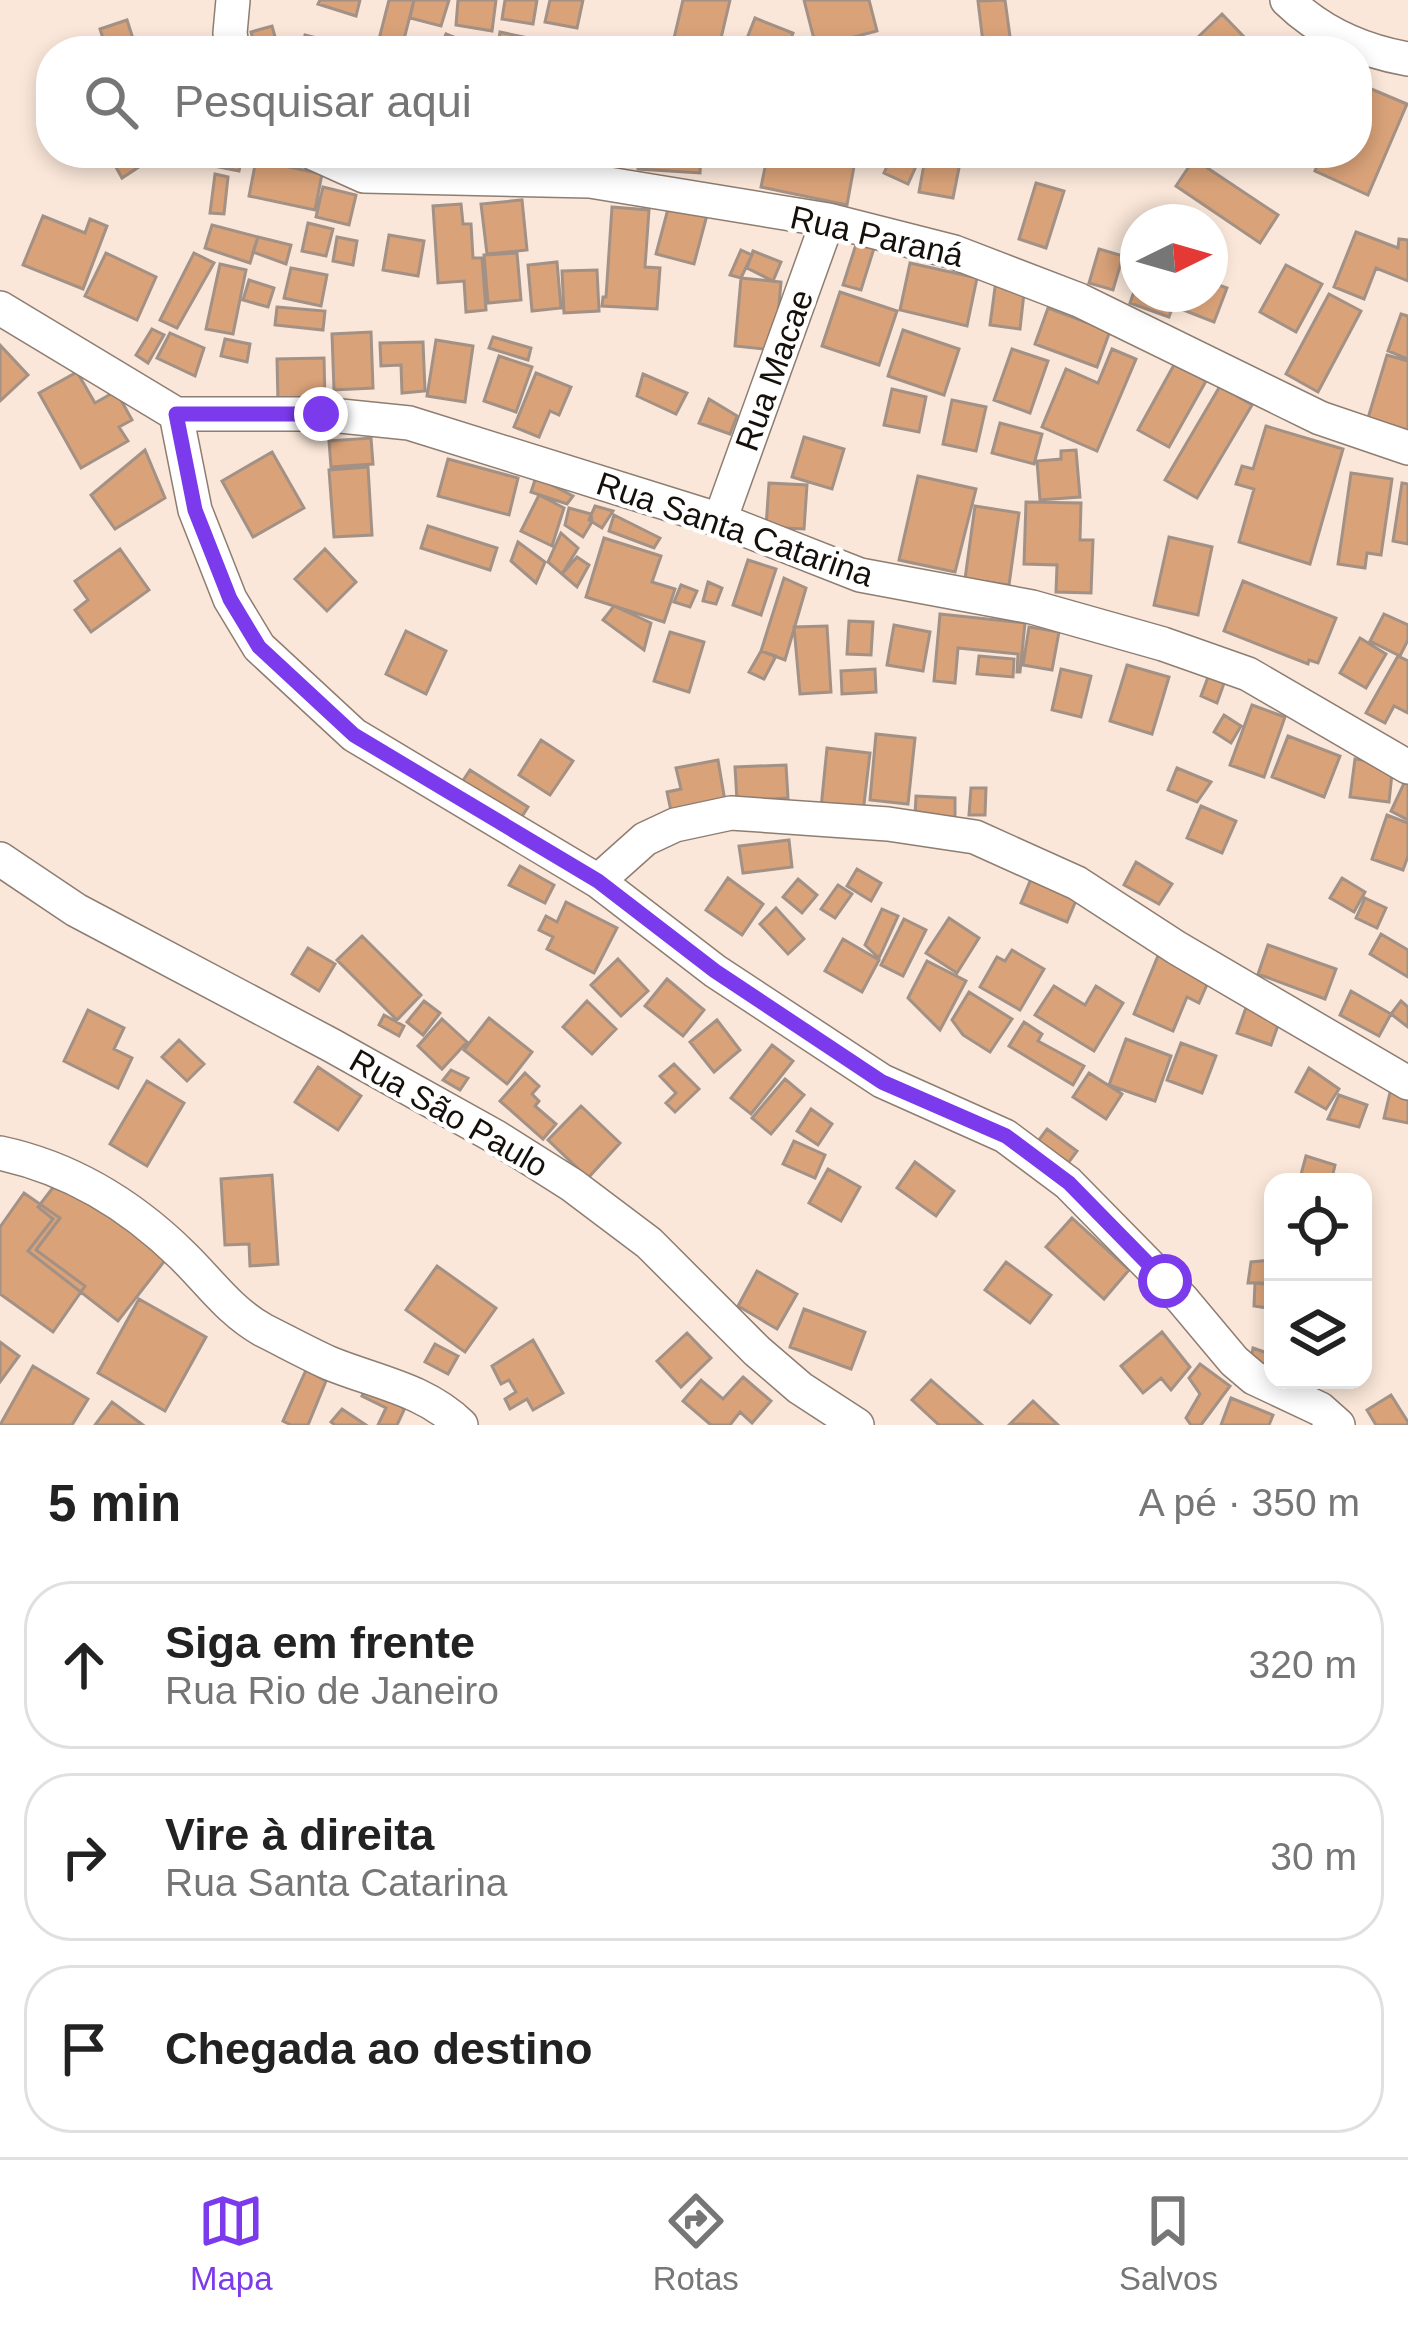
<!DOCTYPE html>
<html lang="pt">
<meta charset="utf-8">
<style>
:root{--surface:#fff;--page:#f2f2f2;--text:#222;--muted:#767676;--line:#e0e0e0;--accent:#7c3aed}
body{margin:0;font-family:Helvetica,sans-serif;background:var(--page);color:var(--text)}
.controls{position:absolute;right:36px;bottom:36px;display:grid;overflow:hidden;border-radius:24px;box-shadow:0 6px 18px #0003}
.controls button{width:108px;height:108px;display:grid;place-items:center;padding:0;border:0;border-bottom:3px solid var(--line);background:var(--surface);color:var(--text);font:60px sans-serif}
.compass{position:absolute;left:1120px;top:204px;width:108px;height:108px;border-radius:50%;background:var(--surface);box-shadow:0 6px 18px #0003;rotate:85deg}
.stop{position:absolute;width:36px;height:36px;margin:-27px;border:9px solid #7c3aed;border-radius:50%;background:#fff}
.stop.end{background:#7c3aed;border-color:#fff;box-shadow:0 3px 12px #0008}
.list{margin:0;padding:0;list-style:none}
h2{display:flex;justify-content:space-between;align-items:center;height:156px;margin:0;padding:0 48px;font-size:51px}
h2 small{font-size:39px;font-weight:400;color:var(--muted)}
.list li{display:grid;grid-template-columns:78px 1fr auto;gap:36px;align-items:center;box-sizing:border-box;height:168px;margin:0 24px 24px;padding:0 24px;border:3px solid var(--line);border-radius:48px}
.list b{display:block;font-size:45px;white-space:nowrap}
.list p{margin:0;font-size:39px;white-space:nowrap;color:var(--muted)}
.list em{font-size:39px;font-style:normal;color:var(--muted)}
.icon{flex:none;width:66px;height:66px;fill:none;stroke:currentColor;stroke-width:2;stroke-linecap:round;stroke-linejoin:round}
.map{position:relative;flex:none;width:1408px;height:1425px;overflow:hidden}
.search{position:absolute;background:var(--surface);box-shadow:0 6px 18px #0003;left:36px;right:36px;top:36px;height:132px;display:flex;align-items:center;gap:30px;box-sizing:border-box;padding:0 42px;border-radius:48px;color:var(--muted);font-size:45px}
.sheet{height:732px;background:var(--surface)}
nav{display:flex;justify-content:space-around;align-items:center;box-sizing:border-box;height:168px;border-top:3px solid var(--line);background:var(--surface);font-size:33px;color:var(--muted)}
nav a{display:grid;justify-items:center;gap:6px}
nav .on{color:var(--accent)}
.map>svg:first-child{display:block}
</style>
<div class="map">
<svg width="1408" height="1425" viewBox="0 0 1408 1425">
<rect width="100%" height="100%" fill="#fae7d9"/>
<path fill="#d9a279" stroke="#a39185" stroke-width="3" d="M320 0H360L356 16 318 4Z
M389 0H414L401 51H376Z
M414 0H449L441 26 410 18Z
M458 0H496L492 31 456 25Z
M505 0H537L533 24 502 19Z
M550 0H583L577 28 545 22Z
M683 0H730L718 51H671Z
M804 0H869L877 31 816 47Z
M1005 0 1012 51H984L978 1Z
M1222 14 1250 43 1242 51H1209L1197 38Z
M755 18 793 33 786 51H742Z
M127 20 137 51H107L100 29Z
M272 26 279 51H256L251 32Z
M500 32 528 38 526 51H497Z
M446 34 464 41 460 51H439Z
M305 35 363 50V51H301Z
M1357 83 1407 104 1368 195 1315 171 1322 153H1357Z
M123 153H147L151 159 122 178 112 160Z
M217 153H243L239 171 214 166Z
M376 153H411L409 163 374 162Z
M578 153H701L700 173 638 169V163L578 159Z
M768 153H814L855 161 847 205 761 187Z
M893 153H922L908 184 884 173Z
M926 153H962L953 198 919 192Z
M1194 159 1278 215 1260 243 1176 186Z
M256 160 322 174 315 210 249 196Z
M215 174 228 177 224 214 210 213Z
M1036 183 1064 191 1046 248 1019 239Z
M323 187 356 195 349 225 316 217Z
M522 200 527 250 487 254 481 204Z
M461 204 463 224H471L473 258H482L486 310 466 312 464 281 438 283 433 206Z
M669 205 707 215 694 264 656 254Z
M612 207 649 210 645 267 660 268 657 309 602 306 603 297H606Z
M43 216 85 233 90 219 107 226 83 289 23 265Z
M308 223 333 229 326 256 302 251Z
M212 225 258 237 250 263 205 248Z
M860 232 875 245 861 290 843 285Z
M1356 232 1398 248 1399 239 1408 240V281L1376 268 1364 299 1334 287Z
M389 235 424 241 418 276 383 270Z
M258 237 291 245 286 264 253 252Z
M337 237 357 241 353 265 333 261Z
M1099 249 1123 256 1113 290 1089 283Z
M741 250 752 255 741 278 730 275Z
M753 251 781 262 773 281 747 268Z
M106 253 156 277 137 320 85 296Z
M194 253 214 263 177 328 160 320Z
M517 253 521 300 488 303 484 255Z
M557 262 561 308 532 311 528 265Z
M910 263 977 278 967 326 900 310Z
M220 264 246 270 233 334 206 329Z
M1286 265 1322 284 1296 332 1260 312Z
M291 268 327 275 321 306 284 298Z
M597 270 599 311 564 313 562 271Z
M741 278 781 282 775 350 735 346Z
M249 280 274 288 268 307 243 300Z
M996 280 1025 284 1020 329 990 325Z
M1138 280V294H1177L1169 317 1130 303Z
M1210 282 1227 288 1214 322 1183 310 1189 294H1210Z
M840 292 897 311 879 365 822 346Z
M1329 294 1361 311 1318 392 1286 374Z
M277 307 325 311 323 330 275 325Z
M1048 308 1110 331 1097 367 1035 344Z
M1401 314 1408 316V359L1388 351Z
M152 329 164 335 148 363 136 355Z
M903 330 959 349 944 395 888 376Z
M371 332 373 388 334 390 332 334Z
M170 333 204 348 195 376 157 358Z
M493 337 531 348 528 360 489 348Z
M225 339 250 344 247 362 221 356Z
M436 340 473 346 465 402 427 396Z
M423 342 425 391 402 393 401 365 381 366 380 343Z
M0 345 28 375 0 401Z
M1012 349 1048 361 1030 413 994 400Z
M1112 349 1136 359 1097 451 1042 427 1066 369 1098 383Z
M1387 355 1408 361V430L1368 418Z
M499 356 532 367 516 412 484 401Z
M324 358 325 401 278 402 277 359Z
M1175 363 1206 381 1169 447 1138 430Z
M77 372 95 403 116 391 132 420 119 427 128 441 81 468 39 393Z
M536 373 571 387 559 415 550 411 539 437 514 427Z
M643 374 687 393 676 414 637 396Z
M1220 386 1252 405 1197 498 1165 480Z
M892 389 926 397 919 432 884 425Z
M709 399 737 416 730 434 699 423Z
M952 400 986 407 976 451 943 444Z
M1000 423 1042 434 1034 464 992 453Z
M1266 426 1343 449 1310 564 1239 542 1254 489 1236 484 1242 466 1253 469Z
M804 437 844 449 832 489 792 477Z
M371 438 373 464 331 467 329 441Z
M145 450 165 498 115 529 91 495Z
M1076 450 1080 497 1040 500 1037 461 1061 459V451Z
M272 452 304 508 253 537 222 481Z
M448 459 518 478 509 515 438 496Z
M368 467 372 535 334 537 329 470Z
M1351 473 1392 479 1381 555 1367 553 1365 568 1338 564Z
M918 476 976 489 955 572 899 560Z
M536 477 573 496 567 504 531 492Z
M769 483 807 485 804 529 766 527Z
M1402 483 1408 484V544L1393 541Z
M539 495 564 508 552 546 521 531Z
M1026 502 1081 503 1080 540H1093L1091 593 1056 592 1057 565 1024 564Z
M595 506 613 511 602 528 589 520Z
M975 506 1019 513 1009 585 965 579Z
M569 508 591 514 592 522 583 537 565 525Z
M614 515 660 538 654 548 609 531Z
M428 526 497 548 490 570 421 548Z
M561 533 578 548 562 574 548 562Z
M1169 537 1212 547 1198 615 1154 605Z
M604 538 661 556 652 582 675 589 664 622 586 597Z
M518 542 545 562 536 583 511 561Z
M120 549 149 590 91 632 75 610 88 600 75 581Z
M325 549 356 582 327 611 295 579Z
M577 557 589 565 577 587 562 574Z
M748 560 776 569 761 615 733 605Z
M784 578 806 588 785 660 761 651Z
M1243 581 1336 618 1318 663 1309 660 1308 664 1224 631Z
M708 582 722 588 716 604 703 601Z
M681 585 697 591 690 607 674 602Z
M614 606 651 623 644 650 603 620Z
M940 614 1025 623 1020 672H1017L1018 654 958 648 955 683 934 681Z
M1384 614 1408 625V640L1400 656 1370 641Z
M849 621 873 622 871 655 847 654Z
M894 625 930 632 923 671 887 665Z
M827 626 831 692 800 694 794 627Z
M1029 627 1059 632 1052 670 1023 665Z
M406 631 446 651 426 694 386 674Z
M670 632 704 642 689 692 654 681Z
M1360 638 1386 654 1366 688 1340 673Z
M761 651 776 656 764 679 749 672Z
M979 656 1014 659 1013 677 977 674Z
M1398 656 1408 661V713L1394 706 1385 723 1366 713Z
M1127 665 1169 677 1152 734 1110 721Z
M875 669 876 692 842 694 841 671Z
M1061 669 1091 676 1081 717 1052 710Z
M1211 669 1227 675 1217 703 1201 696Z
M1252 705 1285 717 1264 777 1230 765Z
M1224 715 1241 726 1231 743 1214 732Z
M876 734 915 738 908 804 870 800Z
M1288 736 1340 756 1324 797 1272 777Z
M541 740 573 761 550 795 519 775Z
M827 748 870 753 863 813 821 808Z
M1355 759 1393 764 1389 802 1350 797Z
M718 760 725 801 671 811 667 792 681 789 676 768Z
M786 765 788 798 737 801 735 767Z
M1177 768 1211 782 1197 802 1168 790Z
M470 770 528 807 516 826 458 788Z
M1406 779 1408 780V820L1391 811Z
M971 788H986L985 815H969Z
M916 796 955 798V818L915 816Z
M1201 806 1236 821 1222 853 1187 838Z
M1387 815 1408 823V856L1403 870 1372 859Z
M789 840 792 867 743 873 739 846Z
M1136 862 1172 884 1159 904 1124 885Z
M520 866 554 885 545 903 509 885Z
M1036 867 1082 886 1067 922 1021 903Z
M857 869 881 883 871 901 847 886Z
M728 878 763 904 742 935 706 910Z
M1342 878 1365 892 1354 912 1330 898Z
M798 879 817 895 802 913 783 897Z
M838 885 852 894 835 918 821 909Z
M1365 898 1386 908 1377 928 1356 918Z
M566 902 617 928 594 973 547 949 553 937 539 930 546 916 557 922Z
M776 908 804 939 788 954 760 924Z
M882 909 898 916 879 958 865 945Z
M949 918 979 938 957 973 926 953Z
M904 919 926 930 903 976 881 965Z
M1381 934 1408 950V977L1370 954Z
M362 936 421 995 397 1020 337 960Z
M843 939 879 960 862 992 825 971Z
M1268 945 1336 969 1325 999 1258 974Z
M308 948 335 964 319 991 292 974Z
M1012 950 1044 969 1020 1010 980 987 997 957 1005 961Z
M1160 951 1212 973 1199 1003 1187 997 1173 1031 1134 1014Z
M618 959 648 991 621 1016 591 985Z
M927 961 966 981 940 1030 908 998Z
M667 979 704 1010 683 1036 645 1006Z
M1054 986 1085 1005 1096 986 1123 1003 1094 1051 1035 1015Z
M1351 991 1391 1014 1379 1036 1340 1015Z
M969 992 1012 1019 990 1052 963 1035 952 1020Z
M424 1001 440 1013 423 1035 407 1022Z
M587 1001 616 1029 592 1054 563 1027Z
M1401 1001 1408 1007V1027L1391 1014Z
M1248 1002 1282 1014 1271 1045 1237 1033Z
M88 1010 124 1028 114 1049 132 1058 118 1088 64 1061Z
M384 1015 404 1026 399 1036 379 1025Z
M489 1018 532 1052 507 1084 464 1050Z
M442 1019 467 1042 442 1069 418 1046Z
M717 1020 740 1050 714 1072 690 1042Z
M1024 1022 1042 1034 1038 1041 1084 1066 1073 1085 1009 1046Z
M1126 1039 1171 1056 1155 1101 1109 1085Z
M179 1040 204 1064 187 1081 162 1057Z
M1181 1043 1216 1056 1202 1093 1167 1080Z
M772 1045 793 1061 751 1114 731 1098Z
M674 1064 699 1089 675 1112 666 1103 676 1093 660 1076Z
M318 1067 361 1096 338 1130 295 1102Z
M1309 1068 1339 1089 1326 1109 1296 1092Z
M451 1070 468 1078 460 1090 443 1080Z
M525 1073 539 1086 532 1094 539 1101 535 1106 556 1124 543 1139 500 1101Z
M1089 1073 1122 1094 1106 1119 1073 1097Z
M785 1079 804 1095 771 1134 752 1118Z
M147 1081 184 1103 147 1166 110 1144Z
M1392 1084 1408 1090V1123L1384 1118Z
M1339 1095 1367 1105 1359 1127 1328 1119Z
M581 1106 620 1143 588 1178 548 1140Z
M811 1109 832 1124 818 1145 797 1131Z
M1047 1129 1077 1151 1060 1174 1030 1152Z
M794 1141 825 1155 815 1178 783 1164Z
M1306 1156 1335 1165 1331 1182 1300 1178Z
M915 1162 954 1191 936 1216 897 1188Z
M828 1169 860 1187 841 1221 809 1203Z
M272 1175 278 1264 250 1266 249 1244 225 1245 221 1179Z
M58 1181 173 1250 118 1321 28 1251 53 1219 38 1207Z
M24 1193 60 1218 36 1250 85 1286 53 1332 0 1294V1227Z
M1072 1218 1129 1270 1104 1299 1046 1247Z
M1273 1260V1283H1248L1251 1262Z
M1006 1262 1051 1295 1030 1323 985 1290Z
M437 1266 496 1308 465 1352 406 1310Z
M757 1271 797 1294 777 1329 738 1306Z
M1255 1283 1273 1285V1309L1254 1306Z
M139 1299 206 1337 165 1411 98 1373Z
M804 1309 865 1332 851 1369 790 1347Z
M1162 1332 1190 1367 1171 1390 1161 1378 1143 1393 1121 1366Z
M687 1333 711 1358 681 1387 657 1361Z
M533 1340 563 1393 533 1410 527 1399 510 1409 505 1399 516 1392 509 1380 501 1384 492 1366Z
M0 1342 19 1356 0 1382Z
M435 1344 458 1356 448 1374 425 1362Z
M1253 1348 1273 1355V1380L1249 1369Z
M1200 1364 1230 1386 1201 1425H1191L1186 1418 1200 1394 1189 1378Z
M33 1366 88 1399 72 1425H0Z
M306 1370 326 1381 308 1425H291L283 1421Z
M743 1377 771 1401 752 1423 740 1412 730 1425H711L683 1401 701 1380 723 1399Z
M931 1380 982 1425H939L912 1400Z
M368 1384 397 1395 404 1410 397 1425H378L386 1408 362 1396Z
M1391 1395 1408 1422V1425H1376L1367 1410Z
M1231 1398 1273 1415 1269 1425H1221Z
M1033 1401 1058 1425 1010 1424Z
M112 1402 143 1425H95Z
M342 1409 366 1425H335L331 1422Z"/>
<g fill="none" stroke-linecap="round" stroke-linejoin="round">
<defs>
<path id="minor" d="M1287 0C1321 33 1362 51 1408 59
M233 51 230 33 233 0
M313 153 364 176 590 181 828 220 954 252 1079 300 1320 418 1408 448
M0 308 176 414 195 510 230 599 259 647 354 735 598 881 715 971 882 1081 1005 1136 1068 1183 1182 1299 1234 1361 1254 1378 1320 1409 1338 1425
M176 414H321L409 423 720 520 860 575 1032 607 1163 644 1248 674 1408 767
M720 520 828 220
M0 859 76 910 331 1045 496 1137 572 1185 649 1243 757 1351 800 1388 857 1425
M598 881 645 839 675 825 731 813 888 824 975 837 1077 883 1177 948 1408 1083
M0 1153C70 1168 131 1205 182 1255 209 1281 229 1311 263 1330 285 1341 307 1353 329 1363 375 1382 424 1389 461 1425"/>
</defs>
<use href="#minor" stroke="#8e7d71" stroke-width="36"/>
<use href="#minor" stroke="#fff" stroke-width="33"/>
</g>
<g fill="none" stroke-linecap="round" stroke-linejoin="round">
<path stroke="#7c3aed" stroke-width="15" d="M321 414H176L195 510 230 599 259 647 354 735 598 881 715 971 882 1082 1006 1136 1069 1183 1165 1281"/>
</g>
<g text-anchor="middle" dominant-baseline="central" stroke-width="9" stroke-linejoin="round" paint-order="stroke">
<g font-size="33" fill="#16100b" stroke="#fff">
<text transform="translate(877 236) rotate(13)">Rua Paraná</text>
<text transform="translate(774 370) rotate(-70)">Rua Macae</text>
<text transform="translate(735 529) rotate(19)">Rua Santa Catarina</text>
<text transform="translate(449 1113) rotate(30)">Rua São Paulo</text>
</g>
</g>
</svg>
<div class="controls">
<button><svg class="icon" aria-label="locate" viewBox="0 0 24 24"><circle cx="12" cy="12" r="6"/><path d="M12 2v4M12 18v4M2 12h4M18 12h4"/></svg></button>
<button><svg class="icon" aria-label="layers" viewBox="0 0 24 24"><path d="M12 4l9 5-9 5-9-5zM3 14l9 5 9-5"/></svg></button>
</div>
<svg class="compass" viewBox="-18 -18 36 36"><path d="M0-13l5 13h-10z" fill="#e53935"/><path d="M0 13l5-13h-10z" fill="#767676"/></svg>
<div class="stop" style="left:1165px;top:1281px"></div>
<div class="stop end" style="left:321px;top:414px"></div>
<div class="search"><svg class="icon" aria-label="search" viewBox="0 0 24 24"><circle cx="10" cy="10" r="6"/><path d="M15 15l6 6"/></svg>Pesquisar aqui</div>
</div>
<section class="sheet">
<h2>5 min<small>A pé · 350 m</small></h2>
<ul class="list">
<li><svg class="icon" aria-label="ahead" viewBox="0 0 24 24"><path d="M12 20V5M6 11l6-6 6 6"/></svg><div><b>Siga em frente</b><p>Rua Rio de Janeiro</p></div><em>320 m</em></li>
<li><svg class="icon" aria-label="right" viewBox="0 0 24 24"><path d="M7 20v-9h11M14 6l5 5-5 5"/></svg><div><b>Vire à direita</b><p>Rua Santa Catarina</p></div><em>30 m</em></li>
<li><svg class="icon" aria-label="arrive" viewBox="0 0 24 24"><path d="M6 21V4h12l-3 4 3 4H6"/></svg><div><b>Chegada ao destino</b></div></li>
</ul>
</section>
<nav>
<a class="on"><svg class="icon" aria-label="map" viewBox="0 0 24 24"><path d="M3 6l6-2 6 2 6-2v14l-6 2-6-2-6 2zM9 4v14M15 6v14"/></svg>Mapa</a>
<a><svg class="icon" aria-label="directions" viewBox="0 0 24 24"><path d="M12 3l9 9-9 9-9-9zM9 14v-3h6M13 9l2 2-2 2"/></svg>Rotas</a>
<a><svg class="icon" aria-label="saved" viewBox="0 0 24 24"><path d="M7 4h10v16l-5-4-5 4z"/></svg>Salvos</a>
</nav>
